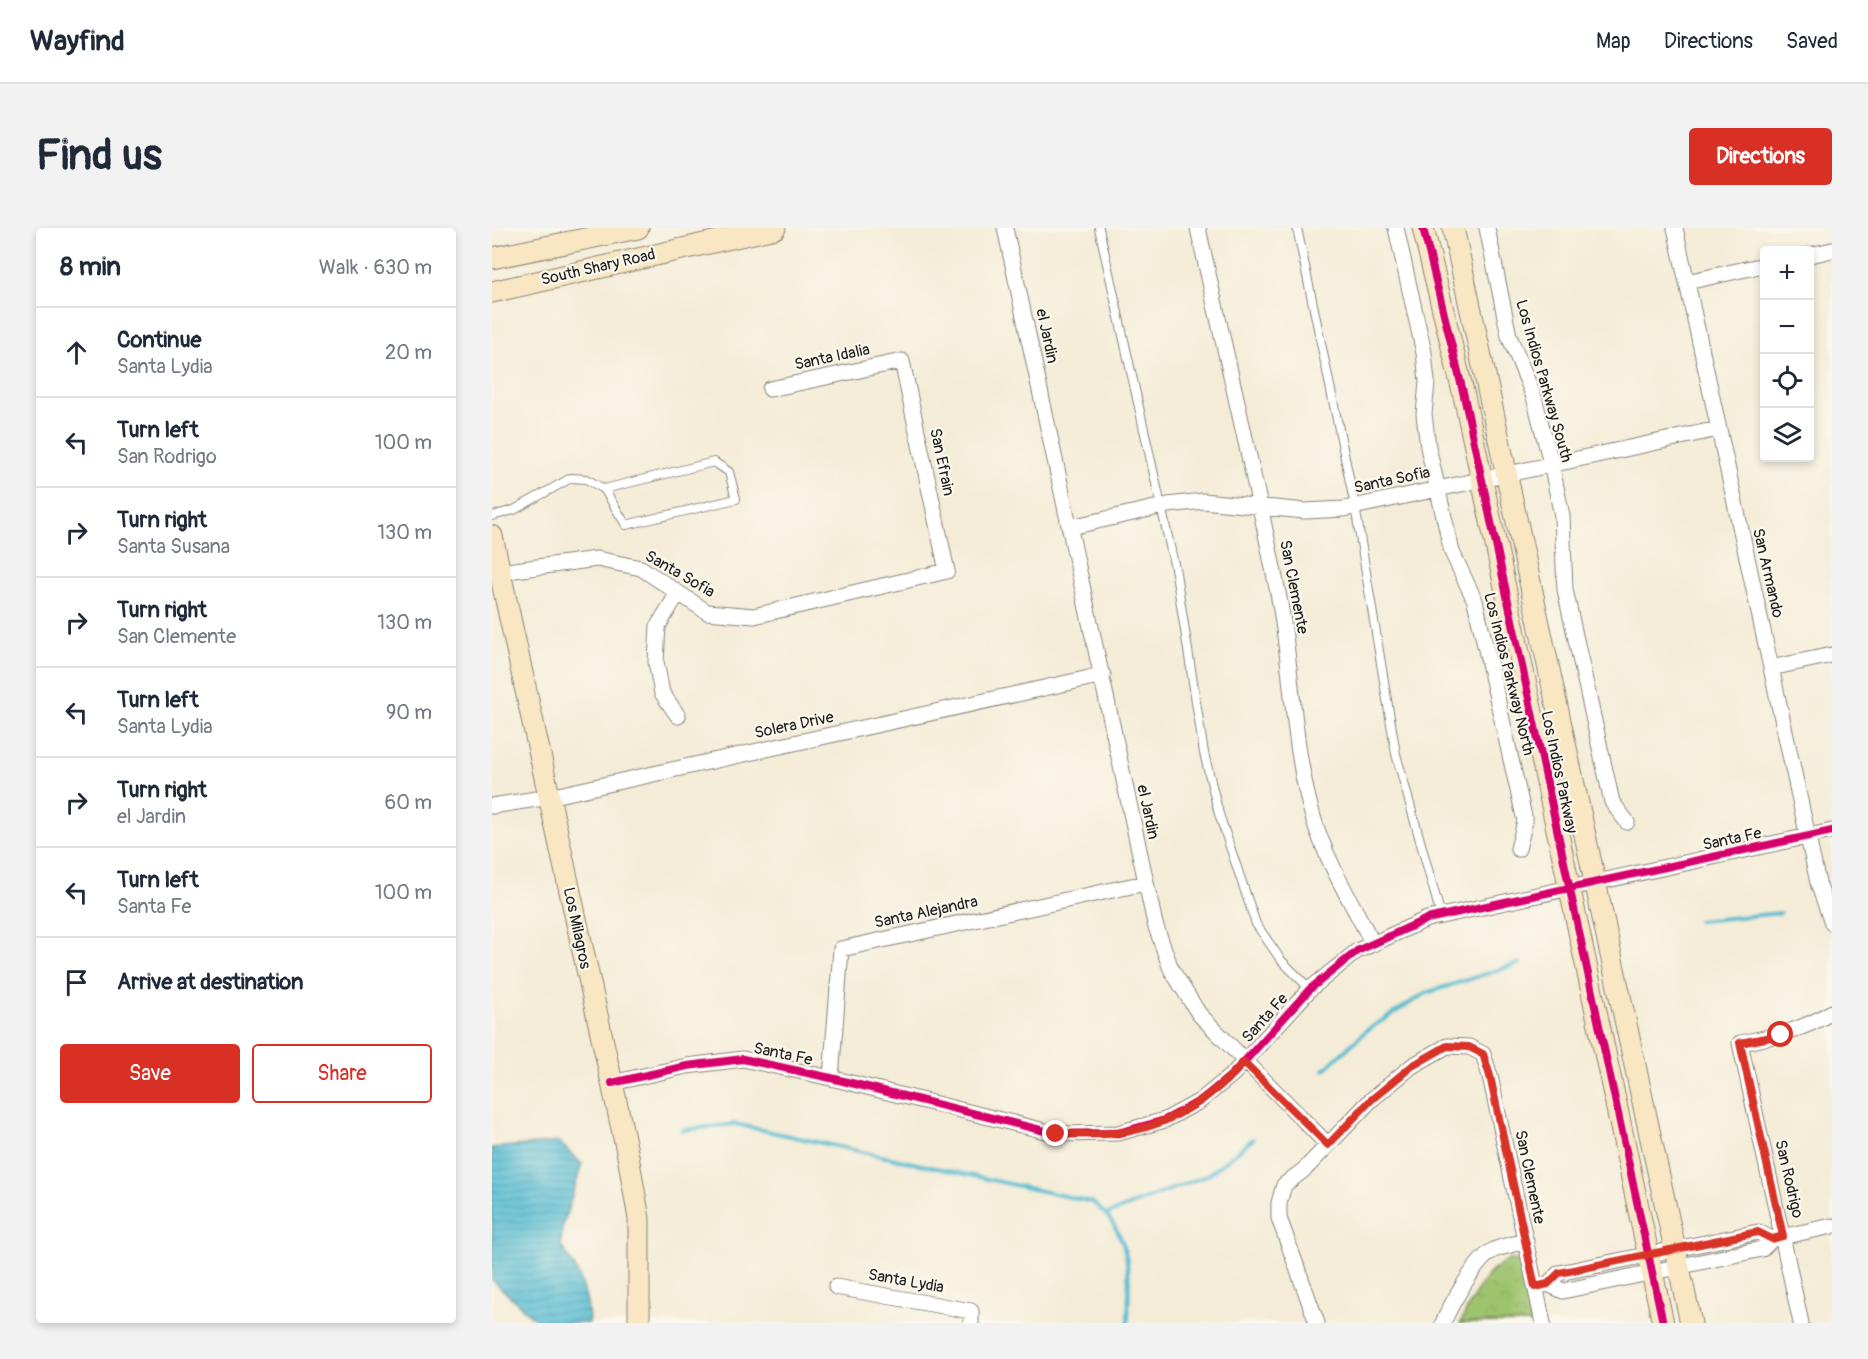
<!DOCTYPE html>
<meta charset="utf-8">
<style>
:root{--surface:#fff;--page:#f2f2f3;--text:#1f2937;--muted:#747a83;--line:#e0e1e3;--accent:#d93025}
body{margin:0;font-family:Pangolin,sans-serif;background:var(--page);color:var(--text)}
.controls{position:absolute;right:18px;top:18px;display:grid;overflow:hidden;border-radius:6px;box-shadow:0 3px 9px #0003}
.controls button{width:54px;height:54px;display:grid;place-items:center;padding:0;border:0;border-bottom:2px solid var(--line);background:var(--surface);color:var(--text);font:30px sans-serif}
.stop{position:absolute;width:18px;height:18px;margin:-14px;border:4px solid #d93025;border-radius:50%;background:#fff}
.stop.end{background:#d93025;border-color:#fff;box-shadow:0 2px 6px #0008}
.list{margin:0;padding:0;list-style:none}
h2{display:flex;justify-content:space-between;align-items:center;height:78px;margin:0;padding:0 24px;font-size:26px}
h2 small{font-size:20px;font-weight:400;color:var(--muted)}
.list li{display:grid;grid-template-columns:39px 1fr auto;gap:18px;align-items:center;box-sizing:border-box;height:90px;padding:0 24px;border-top:2px solid var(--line)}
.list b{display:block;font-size:22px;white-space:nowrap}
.list p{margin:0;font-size:20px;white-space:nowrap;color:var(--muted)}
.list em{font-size:20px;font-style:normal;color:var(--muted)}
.actions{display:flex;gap:12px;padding:18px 24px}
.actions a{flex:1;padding:14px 0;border:2px solid var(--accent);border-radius:6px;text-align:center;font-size:21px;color:var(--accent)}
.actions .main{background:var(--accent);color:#fff}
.icon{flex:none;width:33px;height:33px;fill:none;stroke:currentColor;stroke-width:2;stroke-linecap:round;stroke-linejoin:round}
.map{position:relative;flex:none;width:1340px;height:1095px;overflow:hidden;border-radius:6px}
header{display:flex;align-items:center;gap:36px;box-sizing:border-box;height:84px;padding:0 30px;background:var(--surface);border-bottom:2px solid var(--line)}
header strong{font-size:28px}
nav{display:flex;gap:33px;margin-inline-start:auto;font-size:21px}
.intro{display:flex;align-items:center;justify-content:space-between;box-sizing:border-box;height:144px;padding:0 36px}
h1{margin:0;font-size:42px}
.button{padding:15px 27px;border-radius:6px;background:var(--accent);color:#fff;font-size:21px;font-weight:700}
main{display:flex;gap:36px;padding:0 36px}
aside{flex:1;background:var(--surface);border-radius:6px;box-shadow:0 3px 9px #0003}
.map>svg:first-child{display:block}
</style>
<header>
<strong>Wayfind</strong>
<nav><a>Map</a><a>Directions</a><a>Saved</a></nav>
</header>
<div class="intro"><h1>Find us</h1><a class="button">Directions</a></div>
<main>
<aside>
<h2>8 min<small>Walk · 630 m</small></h2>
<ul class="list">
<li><svg class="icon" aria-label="ahead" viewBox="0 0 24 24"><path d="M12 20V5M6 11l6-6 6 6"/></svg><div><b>Continue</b><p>Santa Lydia</p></div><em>20 m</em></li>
<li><svg class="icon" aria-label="left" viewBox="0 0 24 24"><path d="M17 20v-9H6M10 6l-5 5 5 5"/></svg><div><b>Turn left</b><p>San Rodrigo</p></div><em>100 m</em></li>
<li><svg class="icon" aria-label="right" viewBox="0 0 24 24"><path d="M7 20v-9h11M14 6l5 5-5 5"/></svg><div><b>Turn right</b><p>Santa Susana</p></div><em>130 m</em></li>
<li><svg class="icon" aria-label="right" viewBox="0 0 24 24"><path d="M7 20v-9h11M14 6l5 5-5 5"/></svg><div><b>Turn right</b><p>San Clemente</p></div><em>130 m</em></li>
<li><svg class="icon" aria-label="left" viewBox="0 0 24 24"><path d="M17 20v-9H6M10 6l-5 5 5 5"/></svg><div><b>Turn left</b><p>Santa Lydia</p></div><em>90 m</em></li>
<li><svg class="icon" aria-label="right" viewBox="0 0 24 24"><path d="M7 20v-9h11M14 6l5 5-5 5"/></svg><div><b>Turn right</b><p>el Jardin</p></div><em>60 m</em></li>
<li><svg class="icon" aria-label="left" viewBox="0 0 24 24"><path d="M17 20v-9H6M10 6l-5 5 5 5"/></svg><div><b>Turn left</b><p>Santa Fe</p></div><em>100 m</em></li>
<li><svg class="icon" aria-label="arrive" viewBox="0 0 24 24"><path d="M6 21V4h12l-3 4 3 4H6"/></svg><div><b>Arrive at destination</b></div></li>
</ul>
<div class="actions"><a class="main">Save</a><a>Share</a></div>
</aside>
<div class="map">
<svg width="1340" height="1095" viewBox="0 0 1340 1095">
<defs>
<pattern id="park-crowns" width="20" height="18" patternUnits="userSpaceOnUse" patternTransform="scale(1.5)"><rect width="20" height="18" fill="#9dc36d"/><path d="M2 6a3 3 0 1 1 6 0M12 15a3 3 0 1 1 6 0" fill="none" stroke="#87a75e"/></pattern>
<pattern id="water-rules" width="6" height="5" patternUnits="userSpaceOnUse" patternTransform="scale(1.5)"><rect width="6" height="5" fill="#54bbd2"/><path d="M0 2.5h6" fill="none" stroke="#49a0b4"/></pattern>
</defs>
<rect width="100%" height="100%" fill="#fbf7ec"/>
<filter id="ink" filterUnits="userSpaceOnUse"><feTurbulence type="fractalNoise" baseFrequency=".0167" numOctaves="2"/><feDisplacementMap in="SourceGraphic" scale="12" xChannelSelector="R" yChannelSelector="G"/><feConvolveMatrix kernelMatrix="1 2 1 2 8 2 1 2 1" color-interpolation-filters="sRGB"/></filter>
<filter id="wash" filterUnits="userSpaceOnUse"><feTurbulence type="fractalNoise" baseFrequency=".008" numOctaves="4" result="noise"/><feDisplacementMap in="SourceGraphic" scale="24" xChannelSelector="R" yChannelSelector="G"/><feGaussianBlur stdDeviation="1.35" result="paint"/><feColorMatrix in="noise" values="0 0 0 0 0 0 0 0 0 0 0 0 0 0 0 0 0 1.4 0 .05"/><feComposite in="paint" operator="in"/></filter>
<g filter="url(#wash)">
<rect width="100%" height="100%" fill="#f4ecd7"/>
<path fill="url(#park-crowns)" stroke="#5c7044" stroke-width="1.5" d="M1016 1032H1024L1029 1041 1040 1095H968C981 1071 991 1044 1016 1032Z"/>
<path fill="url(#water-rules)" stroke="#386c77" stroke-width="1.5" d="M67 914 90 936 70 1000 69 1018C87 1041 96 1066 97 1095H47L0 1052V920Z"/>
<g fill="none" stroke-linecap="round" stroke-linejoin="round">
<path stroke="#54bbd2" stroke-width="4" d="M1206 693 1288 685
M832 842 875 802 934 765 1028 735
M190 902 243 896 600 974C642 1006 637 1047 636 1095
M616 986 716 947 761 911"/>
</g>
</g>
<g filter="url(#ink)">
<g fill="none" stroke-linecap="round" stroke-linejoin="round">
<defs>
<path id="lane" d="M607 0 684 345 712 525 727 586 764 696 789 732 818 761
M805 0 863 278 904 526 949 688
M0 288 22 282 79 250 94 251 112 261 134 297 244 271 237 244 222 234 112 261"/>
<path id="street" d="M513 0 663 696 679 741 707 786 836 917
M706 0C732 120 761 239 785 360 801 435 799 515 821 589 834 633 860 675 881 716
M904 0 932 125 935 154 932 186 936 219 960 324 983 373 1033 593 1026 621
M995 0 1017 108 1042 169 1059 235 1070 288 1073 362 1120 574 1135 594
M1183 0 1326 655 1340 695
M1318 27 1340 22
M1195 54 1272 37
M579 299 676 277 711 273 813 283 852 281 1226 201
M8 344 105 331 149 340 215 384 262 388 455 343 410 133 278 161
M186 365 166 398 164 434 170 465 186 488
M1279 440 1340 427
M0 578 57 569 611 447
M339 850 349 721 653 655
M120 855 195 838 251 831 339 850 565 906 626 905 673 892 708 873 741 846 818 761 865 723 935 691 1340 603
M1056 1056 1071 1063 1270 1021 1280 1011 1340 998
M1048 1058 1056 1056 1067 1045 1266 1004 1280 1011
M344 1059 479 1083V1095
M825 1095 787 990V975L792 957 813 941 879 872 920 838 955 818 977 819 991 826 998 848 1051 1095
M951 1095C959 1076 984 1031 1002 1022 1011 1018 1023 1016 1034 1013
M1309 1095 1248 815C1281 809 1311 802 1340 784"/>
<path id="secondary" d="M931 0 972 168 1171 1095
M961 0 1199 1095
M0 30 146 0
M0 64 283 0
M0 308 136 928 147 991V1095"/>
</defs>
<use href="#lane" stroke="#88847a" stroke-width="10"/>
<use href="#street" stroke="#88847a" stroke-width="17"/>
<use href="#secondary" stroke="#88847a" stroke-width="23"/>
<use href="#lane" stroke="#fff" stroke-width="8"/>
<use href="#street" stroke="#fff" stroke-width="15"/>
<use href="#secondary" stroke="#f9e7c3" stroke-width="21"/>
<defs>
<path id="cycleway" d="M931 0 972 168 1171 1095
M120 855 195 838 251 831 339 850 565 906 626 905 673 892 708 873 741 846 818 761 865 723 935 691 1340 603"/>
</defs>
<use href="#cycleway" stroke="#fbf7ec" stroke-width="11"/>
<use href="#cycleway" stroke="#d6006c" stroke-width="8"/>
</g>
</g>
<g fill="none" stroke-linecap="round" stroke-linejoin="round" filter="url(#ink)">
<path stroke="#d93025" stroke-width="8" d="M564 906C584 906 605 907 625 905 674 900 720 870 752 834L836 917 879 872 920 838 955 818 977 819 991 826 998 848 1043 1059 1056 1056 1067 1045 1266 1004 1280 1011 1291 1008 1248 815 1289 807"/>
</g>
<g text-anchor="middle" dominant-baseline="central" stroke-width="4.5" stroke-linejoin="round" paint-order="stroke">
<g font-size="16" fill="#1c1c1c" stroke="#fbf7ec">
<text transform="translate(106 39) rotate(-13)">South Shary Road</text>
<text transform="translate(555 108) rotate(78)">el Jardin</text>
<text transform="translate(340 129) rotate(-12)">Santa Idalia</text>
<text transform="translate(1052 153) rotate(74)">Los Indios Parkway South</text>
<text transform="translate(450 234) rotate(78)">San Efrain</text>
<text transform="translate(900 252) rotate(-12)">Santa Sofia</text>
<text transform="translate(1276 345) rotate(77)">San Armando</text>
<text transform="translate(188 346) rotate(30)">Santa Sofia</text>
<text transform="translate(802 359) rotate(79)">San Clemente</text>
<text transform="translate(1017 446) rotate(76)">Los Indios Parkway North</text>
<text transform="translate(302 497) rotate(-12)">Solera Drive</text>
<text transform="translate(1067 544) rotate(78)">Los Indios Parkway</text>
<text transform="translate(656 584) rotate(78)">el Jardin</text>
<text transform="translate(1240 611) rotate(-12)">Santa Fe</text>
<text transform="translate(434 684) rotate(-12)">Santa Alejandra</text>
<text transform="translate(85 700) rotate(78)">Los Milagros</text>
<text transform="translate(773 790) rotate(-48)">Santa Fe</text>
<text transform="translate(291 826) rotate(12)">Santa Fe</text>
<text transform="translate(1038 949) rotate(78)">San Clemente</text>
<text transform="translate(1297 951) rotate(77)">San Rodrigo</text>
<text transform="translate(414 1053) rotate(10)">Santa Lydia</text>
</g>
</g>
</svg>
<div class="controls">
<button>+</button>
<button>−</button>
<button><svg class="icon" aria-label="locate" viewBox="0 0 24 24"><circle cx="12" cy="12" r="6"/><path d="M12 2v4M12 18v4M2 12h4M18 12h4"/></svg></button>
<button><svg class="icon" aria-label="layers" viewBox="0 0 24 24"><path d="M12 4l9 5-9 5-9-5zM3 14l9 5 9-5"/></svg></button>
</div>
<div class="stop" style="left:1289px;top:807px"></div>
<div class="stop end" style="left:564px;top:906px"></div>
</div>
</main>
